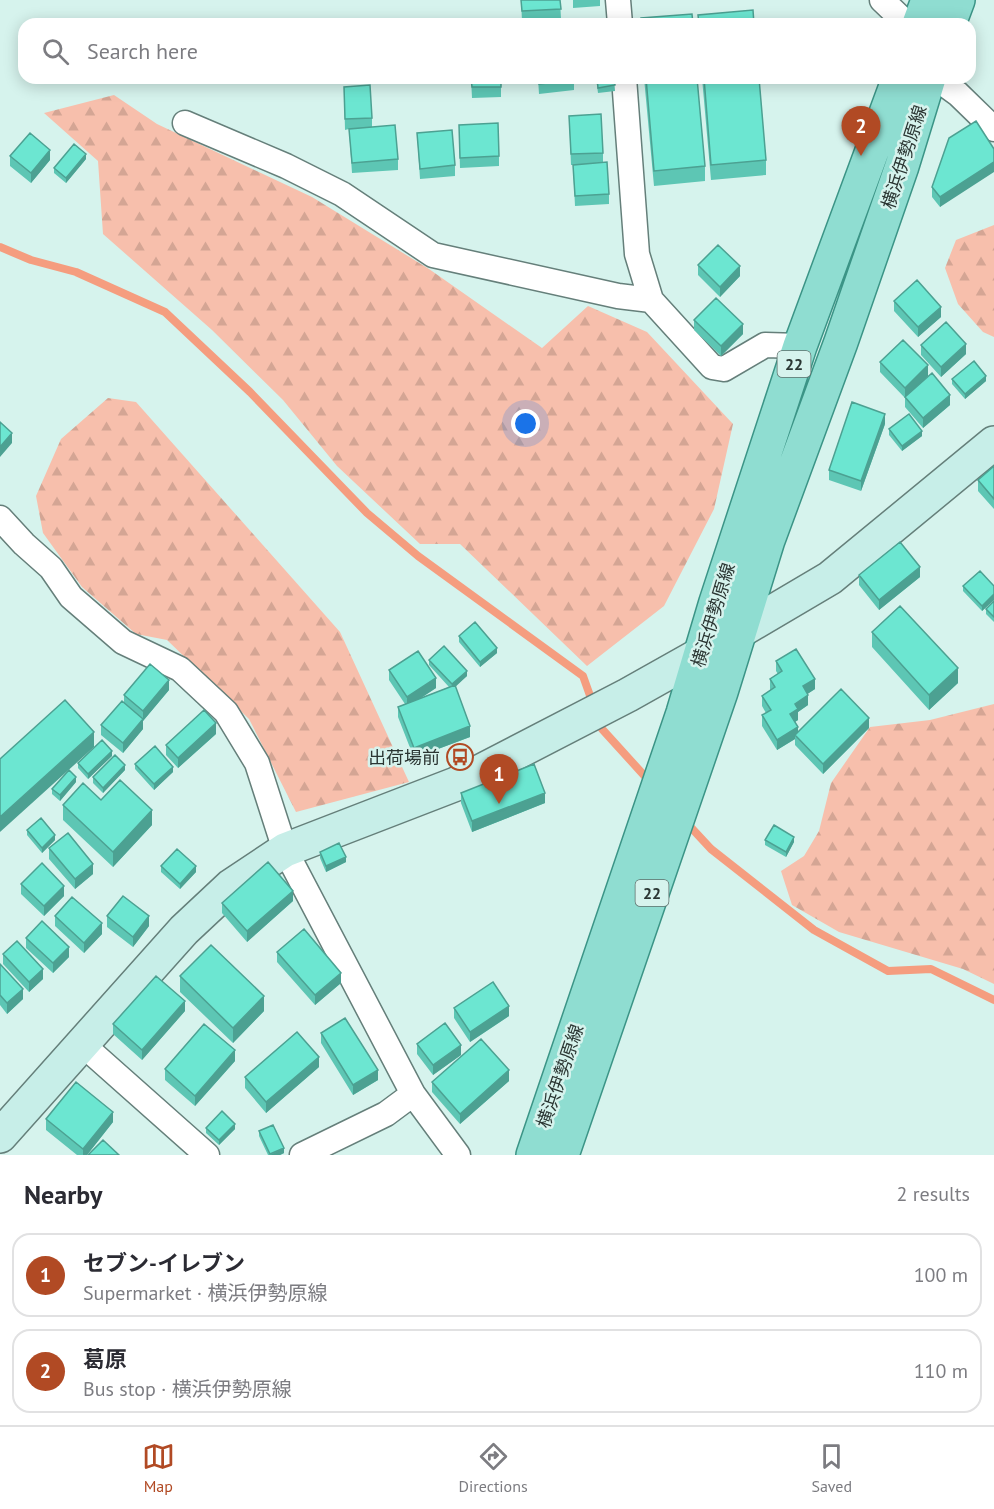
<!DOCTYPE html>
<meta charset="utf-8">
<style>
:root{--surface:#fff;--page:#f2f2f3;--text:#2b2b33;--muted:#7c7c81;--line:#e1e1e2;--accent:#b14a24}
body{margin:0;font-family:"PT Sans","Noto Sans JP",sans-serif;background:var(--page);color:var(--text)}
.you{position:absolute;left:526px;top:424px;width:21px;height:21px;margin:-15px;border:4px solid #fff;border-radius:50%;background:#1a73e8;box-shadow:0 0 0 9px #1a73e833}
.badge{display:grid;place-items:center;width:39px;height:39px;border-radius:50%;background:var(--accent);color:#fff;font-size:20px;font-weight:700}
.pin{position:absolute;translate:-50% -50px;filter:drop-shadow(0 2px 3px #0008)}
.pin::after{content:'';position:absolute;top:32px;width:21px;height:18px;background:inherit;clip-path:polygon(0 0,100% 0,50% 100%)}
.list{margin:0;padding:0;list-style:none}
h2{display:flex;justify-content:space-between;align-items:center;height:78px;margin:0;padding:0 24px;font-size:26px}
h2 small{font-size:20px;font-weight:400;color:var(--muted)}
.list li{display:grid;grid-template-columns:39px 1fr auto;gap:18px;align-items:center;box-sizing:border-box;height:84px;margin:0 12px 12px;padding:0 12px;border:2px solid var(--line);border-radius:18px}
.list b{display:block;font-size:22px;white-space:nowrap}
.list p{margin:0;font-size:20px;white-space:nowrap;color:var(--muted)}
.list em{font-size:20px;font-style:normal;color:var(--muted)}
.icon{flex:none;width:33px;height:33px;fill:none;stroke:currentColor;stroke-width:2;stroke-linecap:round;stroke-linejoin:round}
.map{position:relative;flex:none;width:994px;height:1155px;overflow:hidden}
.search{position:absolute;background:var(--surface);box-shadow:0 3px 15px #0003;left:18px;right:18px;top:18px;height:66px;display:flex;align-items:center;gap:15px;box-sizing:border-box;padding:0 21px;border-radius:18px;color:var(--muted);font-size:22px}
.sheet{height:270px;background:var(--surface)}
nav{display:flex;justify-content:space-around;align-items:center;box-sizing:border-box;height:84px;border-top:2px solid var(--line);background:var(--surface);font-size:16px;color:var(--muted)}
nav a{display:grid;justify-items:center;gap:3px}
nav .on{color:var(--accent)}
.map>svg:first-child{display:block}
</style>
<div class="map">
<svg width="994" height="1155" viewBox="0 0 994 1155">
<defs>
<pattern id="forest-firs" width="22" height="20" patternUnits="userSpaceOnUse" patternTransform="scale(1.5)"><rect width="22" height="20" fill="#f7bfac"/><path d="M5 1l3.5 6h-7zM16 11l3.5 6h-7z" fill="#d4a594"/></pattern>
</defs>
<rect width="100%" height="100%" fill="#d6f3ed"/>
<path fill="url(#forest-firs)" d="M114 95 157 124 312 197 429 269 542 348 588 306 647 332 733 424 714 509 664 606 587 666 460 544H420L337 466 283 400 212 330 103 234 98 161 44 113Z
M994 225V337L983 332 958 304 945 268 956 240Z
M108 398 136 402 340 632 409 782 296 812 249 719 167 640 136 634 82 587 43 533 36 496 61 439Z
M994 704V984L963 969 839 932 792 905 781 871 804 856 819 831 831 783 870 727 930 720Z"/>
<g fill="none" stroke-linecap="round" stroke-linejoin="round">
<path stroke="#f59d7f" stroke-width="8" d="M0 247 31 260 76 272 165 312 250 392 367 513 418 556 583 676 593 704
M598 718 602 729 651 783
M685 821 711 849 814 930 888 971 931 969 994 1000"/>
<defs>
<path id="street" d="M618 0 620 24
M882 0 906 23 910 24
M624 78 637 254 651 300 712 367 724 369 765 345 800 346
M936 78 958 94 994 129
M185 123 286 166 342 194 433 255 618 296 651 300
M0 518 24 544 51 568 71 597 123 642 180 669 226 712 257 763 285 850 413 1094 458 1155
M82 1044 207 1155
M302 1155 386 1114 413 1094"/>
<path id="secondary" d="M0 1136 184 930 231 886 285 850 456 784 628 695 701 654 830 578 994 443"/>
<path id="primary" d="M919 24 928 0
M949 24 958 0
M533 1155 683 713 716 602 800 346 899 78
M562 1155 721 692 768 540 841 342 902 166 929 78"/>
</defs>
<use href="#street" stroke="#657f7a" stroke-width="27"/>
<use href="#secondary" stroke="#657f7a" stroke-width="36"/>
<use href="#primary" stroke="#3b9486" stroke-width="36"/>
<use href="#street" stroke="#fff" stroke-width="24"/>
<use href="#secondary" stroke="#c7eee8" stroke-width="33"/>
<use href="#primary" stroke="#8fddd1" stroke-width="33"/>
</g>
<path fill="#5dc6b4" d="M521 0H560L561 19 522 21Z
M573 0H600V6L573 8Z
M471 78H501V97L472 98Z
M538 78H574V90L539 94Z
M596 78H614L615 91 598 93Z
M644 78H697L705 166V181L654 186Z
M702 78H759L766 160V175L711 180Z
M344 87 372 118V127L398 159V170L352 173 349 129 345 130Z
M569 116 603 153V163L609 194V204L575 206 573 165 590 164 571 165Z
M417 133 455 165V176L420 179Z
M459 135 499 156V166L460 168Z
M994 149 940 207 932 197V187Z
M10 156 50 160 31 183 10 166Z
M86 159 66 183 54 173V168Z
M698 265 740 276 720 297 698 275Z
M894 301 941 317 918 337 894 311Z
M694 320 743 334 721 356 694 330Z
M921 345 966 354 941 377 921 355Z
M880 362 928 376 917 387 950 405 923 428 905 407V398L880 372Z
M952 379 986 381 965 399 952 384Z
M885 424 861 491 829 480V470Z
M889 429 922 436 902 451 889 435Z
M994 466V509L978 491V480Z
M859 575 920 577 879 610 859 585Z
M963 586H994V600L982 611 963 591Z
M994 601V622L986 614V609Z
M872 632 958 683 929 710 872 647Z
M459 636 497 653 480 667 459 642Z
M429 660 467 676 455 686 470 737 414 758 398 717V707L405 704 389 680V670L436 688 421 698 449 687 429 665Z
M776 661 815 689 807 694 808 705 798 712V720L795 722 798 731 869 728 823 774 795 745V739L777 750 762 726V715L766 713 762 706V696L770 690V679L778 674 776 671Z
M169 690 143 721V720V729L123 753 101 735V725L124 703V695Z
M216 734 178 768 166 755V745Z
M112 756 88 779 78 768V763Z
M135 764 173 772 154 790 135 769Z
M125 770 103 793 93 783V777Z
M76 782 60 801 52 794V789Z
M461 793 545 803 472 832 461 803Z
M101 800 152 825 113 867 63 820V805Z
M27 830 55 840 42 853 27 835Z
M765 840 794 842 786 857 765 845Z
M49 848 93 874 75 889 49 859Z
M320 852 346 862 326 872 320 858Z
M161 866 196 872 180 889 161 872Z
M21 884 64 896 44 916 21 894Z
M293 901 247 942 222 913V903Z
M55 916 102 934 84 953 55 926Z
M107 916 149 926 133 947 107 927Z
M26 938 69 957 53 973 26 948Z
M277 952 341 983 315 1005 277 962Z
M3 954 43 979 29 992 3 964Z
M0 964 23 999 7 1014 0 1005Z
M180 976 264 1011 233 1043 180 992Z
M454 1008 509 1016 470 1042 454 1018Z
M185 1011 142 1060 113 1034V1024Z
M321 1033 378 1080 353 1095 321 1043Z
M417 1044 461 1055 433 1075 417 1054Z
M235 1061 195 1106 165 1080V1069Z
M319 1067 266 1113 245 1088V1077Z
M509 1081 460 1124 432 1092V1082Z
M46 1119 113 1122 87 1155H77L46 1130Z
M206 1128 235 1129 219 1145 206 1133Z
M259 1131 284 1153 280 1155H268L259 1136Z"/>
<path fill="#4ca192" d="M50 150V160L31 183V173Z
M86 154V159L66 183V178Z
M994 162V172L940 207V197Z
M740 266V276L720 297V287Z
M941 307V317L918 337V327Z
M743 324V334L721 356V346Z
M966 344V354L941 377V367Z
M928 365V376L905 398V388Z
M986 376V381L965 399V394Z
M950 395V405L923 428V418Z
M885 414V424L861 491V481Z
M922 431V436L902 451V446Z
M12 433V443L0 457V447Z
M920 567V577L879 610V600Z
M994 594V600L982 611V606Z
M497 648V653L480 667V662Z
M958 668V683L929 710V695Z
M467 671V676L452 690V684Z
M436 678V688L407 707V697Z
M815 679V689L803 697V686Z
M169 680V690L143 721V711Z
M808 695V705L798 712V720L790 725V714L795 704Z
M869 718V728L823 774V764Z
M143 719V729L123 753V743Z
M216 723V734L178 768V758Z
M470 726V737L414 758V748Z
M798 727V737L795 735V739L777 750V740Z
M94 732V747L0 832V817Z
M112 751V756L88 779V774Z
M125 765V770L103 793V788Z
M173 767V772L154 790V784Z
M76 777V782L60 801V795Z
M545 793V803L472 832V821Z
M152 810V825L113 867V852Z
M55 835V840L42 853V848Z
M794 837V842L786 857V852Z
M346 857V862L326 872V866Z
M93 864V874L75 889V879Z
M196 866V872L180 889V884Z
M64 886V896L44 916V906Z
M293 891V901L247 942V931Z
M149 916V926L133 947V937Z
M102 923V934L84 953V943Z
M69 947V957L53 973V963Z
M43 969V979L29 992V982Z
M341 973V983L315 1005V995Z
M23 989V999L7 1014V1003Z
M264 996V1011L233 1043V1028Z
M185 1001V1011L142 1060V1050Z
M509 1006V1016L470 1042V1032Z
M461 1045V1055L433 1075V1065Z
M235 1050V1061L195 1106V1096Z
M319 1057V1067L266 1113V1102Z
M378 1070V1080L353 1095V1085Z
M509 1070V1081L460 1124V1114Z
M113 1112V1122L87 1155H83V1149Z
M235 1124V1129L219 1145V1140Z
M284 1148V1153L280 1155H270Z"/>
<path fill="#6ce6d1" stroke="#4ca192" stroke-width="1.5" d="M521 0H560L561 9 522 11Z
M753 10 754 24H699L698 15Z
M692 14 693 24H641V18Z
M471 78H501V87H472Z
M538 78H574V80L539 84Z
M597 78H614L615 85 598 88Z
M646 78H697L705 166 654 171Z
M704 78H759L766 160 711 165Z
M370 85 372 118 345 119 344 87Z
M601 114 603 153 571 154 569 116Z
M976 121 994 149V162L940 197 932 187 949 138Z
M498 123 499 156 460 158 459 125Z
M395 125 398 159 352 163 349 129Z
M452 130 455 165 420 169 417 133Z
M30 133 50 150 31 173 10 156Z
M74 144 86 154 66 178 54 168Z
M607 162 609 194 575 196 573 165Z
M718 245 740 266 720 287 698 265Z
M917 280 941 307 918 327 894 301Z
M716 298 743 324 721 346 694 320Z
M946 322 966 344 941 367 921 345Z
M903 340 928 365 905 388 880 362Z
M974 361 986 376 965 394 952 379Z
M932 373 950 395 923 418 905 397Z
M852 402 885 414 861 481 829 470Z
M909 414 922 431 902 446 889 429Z
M0 422 12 433 0 447Z
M994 466V499L978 480Z
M900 542 920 567 879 600 859 575Z
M980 571 994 586V594L982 606 963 586Z
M994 601V617L986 609Z
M900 606 958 668 929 695 872 632Z
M475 622 497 648 480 662 459 636Z
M444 646 467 671 452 684 429 660Z
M796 649 815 679 803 686 808 695 795 704 798 709 790 714 798 727 777 740 762 715 771 710 762 696 775 687 770 679 782 671 776 661Z
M418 651 436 678 407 697 389 670Z
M150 664 169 680 143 711 124 695Z
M455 685 470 726 414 748 398 707Z
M841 689 869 718 823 764 795 735Z
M65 700 94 732 0 817V759Z
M122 701 143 719 123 743 101 725Z
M204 710 216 723 178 758 166 745Z
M102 740 112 751 88 774 78 763Z
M155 746 173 767 154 784 135 764Z
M115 755 125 765 103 788 93 777Z
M534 764 545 793 472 821 461 793Z
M69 770 76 777 60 795 52 789Z
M120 780 152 810 113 852 63 805 83 783 101 800Z
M41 818 55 835 42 848 27 830Z
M774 825 794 837 786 852 765 840Z
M68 833 93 864 75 879 49 848Z
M339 843 346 857 326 866 320 852Z
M177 849 196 866 180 884 161 866Z
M268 862 293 891 247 931 222 903Z
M42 863 64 886 44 906 21 884Z
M123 896 149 916 133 937 107 916Z
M72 897 102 923 84 943 55 916Z
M42 921 69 947 53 963 26 938Z
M304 929 341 973 315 995 277 952Z
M17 941 43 969 29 982 3 954Z
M211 945 264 996 233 1028 180 976Z
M0 964 23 989 7 1003 0 995Z
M156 976 185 1001 142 1050 113 1024Z
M493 982 509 1006 470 1032 454 1008Z
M345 1018 378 1070 353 1085 321 1033Z
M445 1023 461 1045 433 1065 417 1044Z
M204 1024 235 1050 195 1096 165 1069Z
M297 1032 319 1057 266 1102 245 1077Z
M481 1039 509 1070 460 1114 432 1082Z
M76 1082 113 1112 83 1149 46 1119Z
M222 1111 235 1124 219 1140 206 1128Z
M273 1125 284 1148 270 1154 259 1131Z
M103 1140 119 1155H88Z"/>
<defs>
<symbol id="bus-ring" viewBox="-11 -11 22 22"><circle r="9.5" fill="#d6f3ed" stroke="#b14a24" stroke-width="1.5"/><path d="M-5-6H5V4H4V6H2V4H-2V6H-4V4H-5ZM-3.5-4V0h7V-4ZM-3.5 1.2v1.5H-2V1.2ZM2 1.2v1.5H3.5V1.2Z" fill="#b14a24"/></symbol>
</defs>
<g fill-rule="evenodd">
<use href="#bus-ring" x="445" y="742" width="30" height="30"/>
</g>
<g text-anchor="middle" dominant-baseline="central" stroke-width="5" stroke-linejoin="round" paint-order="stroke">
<g fill="#d6f3ed" stroke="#5e6f6b" stroke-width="1.5">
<rect x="777.5" y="351" width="33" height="26" rx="4.5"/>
<rect x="635.5" y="880" width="33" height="26" rx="4.5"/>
</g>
<g font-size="16" font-weight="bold" fill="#2b3633">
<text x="794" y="364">22</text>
<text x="652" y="893">22</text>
</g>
<g font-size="18" fill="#2b3633" stroke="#d6f3ed">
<text transform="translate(904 157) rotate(-72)">横浜伊勢原線</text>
<text transform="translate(713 615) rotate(-73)">横浜伊勢原線</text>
<text transform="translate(560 1076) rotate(-71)">横浜伊勢原線</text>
</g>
<g font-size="18" fill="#2b3633" stroke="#d6f3ed" text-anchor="end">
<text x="440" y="757">出荷場前</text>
</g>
</g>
</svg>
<div class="you"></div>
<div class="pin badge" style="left:499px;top:804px">1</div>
<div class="pin badge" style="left:861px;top:156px">2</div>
<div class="search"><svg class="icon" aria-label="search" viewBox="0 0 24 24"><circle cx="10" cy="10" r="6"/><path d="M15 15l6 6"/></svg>Search here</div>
</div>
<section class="sheet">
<h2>Nearby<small>2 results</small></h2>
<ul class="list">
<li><span class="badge">1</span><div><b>セブン-イレブン</b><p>Supermarket · 横浜伊勢原線</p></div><em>100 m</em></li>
<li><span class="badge">2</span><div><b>葛原</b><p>Bus stop · 横浜伊勢原線</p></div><em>110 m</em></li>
</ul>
</section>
<nav>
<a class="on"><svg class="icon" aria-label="map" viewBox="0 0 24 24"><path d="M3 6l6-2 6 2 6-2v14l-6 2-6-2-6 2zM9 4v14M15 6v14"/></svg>Map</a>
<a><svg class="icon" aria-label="directions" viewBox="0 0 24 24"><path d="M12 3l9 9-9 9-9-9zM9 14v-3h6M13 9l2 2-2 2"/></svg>Directions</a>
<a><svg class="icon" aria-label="saved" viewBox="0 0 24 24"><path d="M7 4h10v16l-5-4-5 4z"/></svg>Saved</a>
</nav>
